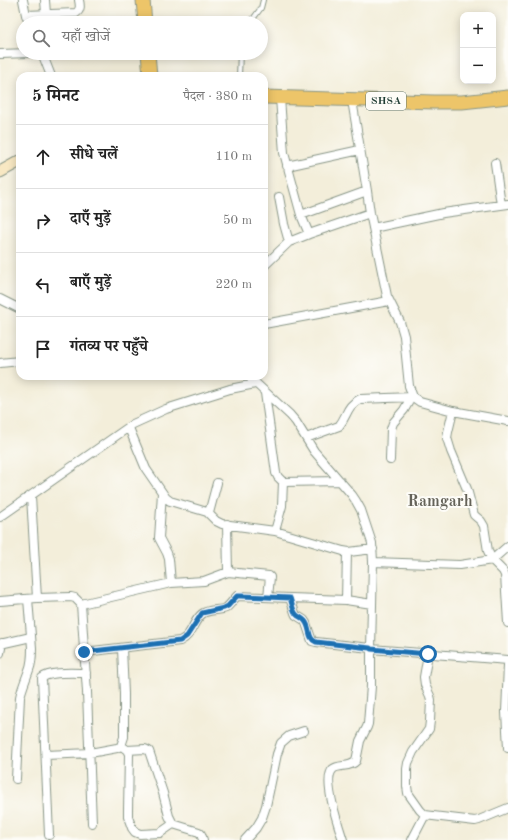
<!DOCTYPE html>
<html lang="hi">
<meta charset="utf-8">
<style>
:root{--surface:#fff;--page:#f2f2f2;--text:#222;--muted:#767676;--line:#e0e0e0}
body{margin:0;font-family:"Old Standard TT","Noto Serif Devanagari",serif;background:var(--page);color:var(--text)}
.controls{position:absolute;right:12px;top:12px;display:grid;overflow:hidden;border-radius:8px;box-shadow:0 2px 10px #0003}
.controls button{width:36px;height:36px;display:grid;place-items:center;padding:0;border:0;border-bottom:1px solid var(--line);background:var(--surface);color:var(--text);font:20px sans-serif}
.stop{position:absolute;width:12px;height:12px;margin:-9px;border:3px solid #1f6fb2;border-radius:50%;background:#fff}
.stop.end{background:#1f6fb2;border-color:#fff;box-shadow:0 1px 4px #0008}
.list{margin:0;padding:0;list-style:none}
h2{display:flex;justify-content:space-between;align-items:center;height:52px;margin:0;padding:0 16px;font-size:17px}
h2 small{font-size:13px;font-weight:400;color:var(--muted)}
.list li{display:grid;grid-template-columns:26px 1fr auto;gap:12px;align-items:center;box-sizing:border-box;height:64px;padding:0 16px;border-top:1px solid var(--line)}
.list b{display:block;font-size:15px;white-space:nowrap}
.list em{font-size:13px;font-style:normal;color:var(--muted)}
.icon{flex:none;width:22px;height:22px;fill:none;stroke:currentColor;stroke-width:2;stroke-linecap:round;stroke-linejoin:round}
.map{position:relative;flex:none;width:508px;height:840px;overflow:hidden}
.search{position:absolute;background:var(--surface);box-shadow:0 2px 10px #0003;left:16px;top:16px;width:252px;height:44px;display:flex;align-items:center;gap:10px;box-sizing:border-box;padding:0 14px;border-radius:22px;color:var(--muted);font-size:15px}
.panel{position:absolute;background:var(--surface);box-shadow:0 2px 10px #0003;left:16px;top:72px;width:252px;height:308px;border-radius:12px}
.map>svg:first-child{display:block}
</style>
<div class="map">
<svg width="508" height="840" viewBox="0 0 508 840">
<rect width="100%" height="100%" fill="#fdfcf7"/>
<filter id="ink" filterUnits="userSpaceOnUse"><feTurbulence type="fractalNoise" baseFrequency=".025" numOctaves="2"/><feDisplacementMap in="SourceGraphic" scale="8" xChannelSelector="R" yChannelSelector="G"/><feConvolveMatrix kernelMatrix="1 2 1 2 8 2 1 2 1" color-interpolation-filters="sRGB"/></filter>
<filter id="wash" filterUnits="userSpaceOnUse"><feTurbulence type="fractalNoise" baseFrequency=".012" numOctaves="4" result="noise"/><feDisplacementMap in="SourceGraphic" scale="16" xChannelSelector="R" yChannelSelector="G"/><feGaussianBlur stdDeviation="0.9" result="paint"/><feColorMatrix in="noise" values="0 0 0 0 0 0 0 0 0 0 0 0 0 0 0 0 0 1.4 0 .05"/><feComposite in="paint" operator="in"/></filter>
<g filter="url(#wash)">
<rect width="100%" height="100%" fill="#f3eeda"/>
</g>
<g filter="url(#ink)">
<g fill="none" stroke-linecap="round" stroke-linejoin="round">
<defs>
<path id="lane" d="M250 23 261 8 263 0
M239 76 240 53"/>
<path id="street" d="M23 0 26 15 30 23
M45 0 46 14
M26 15 76 13C81 10 80 5 79 0
M42 53 51 76
M0 54 29 53
M280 98 284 153 301 215 309 234
M352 100 367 191 370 213 387 296 400 322 404 336 409 386 413 397 420 402 453 411 508 421
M495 163 501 205
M287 166 360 150
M279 197 284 224 289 242
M301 215 367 191
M373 228 443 213 508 204
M264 266 289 242 309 234 370 213
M0 299 20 309
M264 324 389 301
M0 363 20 361
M248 376 290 415 296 422 314 451 352 495 356 501 361 510 372 543 373 562 371 649 508 660
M265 393 276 473 278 477 283 482 340 481
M453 411 448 432 447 438 451 451 467 489 474 515 481 521 484 526 488 551 492 560 503 571 505 575 508 623
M129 428 146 469 166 498 170 501 207 512 216 521 222 524 275 531 343 551 349 552 373 549
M306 438 339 426C348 415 346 406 360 399L413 397
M390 460 391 429 393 423 404 410 408 403 410 397
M162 493 159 538 167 553 169 559 171 583
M31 496 37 598
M209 513 217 483
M0 517 133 424 166 409 230 389 255 384
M227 524 228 572
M275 531 282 506 283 482
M373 562 460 565 492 560 508 546
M290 598 295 613 296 615 304 620 306 623 312 641 316 642 370 648
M346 600 347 552
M0 601 37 598 71 597 75 598 81 604 87 692 92 823
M81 604 171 583 204 581 228 572 269 576 270 577 268 597
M0 644 31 637
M84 652 180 641C193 635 192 622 202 614 208 609 219 611 226 608 230 605 233 600 237 596L346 600 372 604
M0 653 2 643
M428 654 424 677 425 685 430 696 431 700 430 721 429 729 413 752 408 763 407 769V786L408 793 420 810 425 815 433 816 475 821 479 820 508 808
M508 665 506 712 508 748
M123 747 127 750 129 754 128 811V817L132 828 135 832 140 834 160 833 173 824
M127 750 145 749 149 751 163 793 169 816 173 824 199 832 201 834 203 840
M46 755 90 753 117 748 121 746 124 737V694L122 648
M16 779 20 697C22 688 26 679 29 670 32 663 32 655 32 648L28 599
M49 835 42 678C50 671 75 673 86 673
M245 840 256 828 262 818 266 806 277 754 281 743 289 736 304 731
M343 840C339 827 322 779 333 769 339 764 350 768 356 761L360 741 367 727 368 724 371 686V649
M412 840 425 815"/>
<path id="secondary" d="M0 172 20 161"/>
<path id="primary" d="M143 0 145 23
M148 53 150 76
M264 97 434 102H462L508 97"/>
</defs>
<use href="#lane" stroke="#899687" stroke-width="6"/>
<use href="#street" stroke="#899687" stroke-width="10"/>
<use href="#secondary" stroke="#899687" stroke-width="13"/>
<use href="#primary" stroke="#899687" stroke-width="15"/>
<use href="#lane" stroke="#fff" stroke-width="4"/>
<use href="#street" stroke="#fff" stroke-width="8"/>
<use href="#secondary" stroke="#f8e8c3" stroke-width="11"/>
<use href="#primary" stroke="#edc569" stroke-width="13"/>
</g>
</g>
<g fill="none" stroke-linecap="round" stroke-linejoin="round" filter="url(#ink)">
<path stroke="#1f6fb2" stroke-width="5" d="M84 652 180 641 187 636 202 613 224 608 228 606 237 596H240L290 598C292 603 293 612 297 615 299 617 303 618 305 621 311 628 307 638 316 642L370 648 371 649 428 654"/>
</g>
<g text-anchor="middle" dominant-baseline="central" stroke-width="4" stroke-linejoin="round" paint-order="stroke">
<rect fill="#fdfcf7" stroke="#62766e" stroke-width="1" x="366" y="92" width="40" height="18" rx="3"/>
<g font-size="11" font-weight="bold" fill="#1f3d34">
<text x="386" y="101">SH8A</text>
</g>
<g font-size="16" font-weight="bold" fill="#656359" stroke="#fdfcf7">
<text x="440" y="502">Ramgarh</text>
</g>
</g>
</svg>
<div class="controls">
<button>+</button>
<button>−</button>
</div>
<div class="stop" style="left:428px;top:654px"></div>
<div class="stop end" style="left:84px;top:652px"></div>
<div class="search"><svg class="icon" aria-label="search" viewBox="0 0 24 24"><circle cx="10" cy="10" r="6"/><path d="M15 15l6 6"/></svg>यहाँ खोजें</div>
<section class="panel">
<h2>5 मिनट<small>पैदल · 380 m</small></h2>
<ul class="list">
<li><svg class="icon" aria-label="ahead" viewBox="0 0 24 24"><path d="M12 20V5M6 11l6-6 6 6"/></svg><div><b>सीधे चलें</b></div><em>110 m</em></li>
<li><svg class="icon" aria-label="right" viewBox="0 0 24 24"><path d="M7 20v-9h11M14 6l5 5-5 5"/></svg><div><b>दाएँ मुड़ें</b></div><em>50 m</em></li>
<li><svg class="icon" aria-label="left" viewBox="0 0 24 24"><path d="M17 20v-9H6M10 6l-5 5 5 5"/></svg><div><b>बाएँ मुड़ें</b></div><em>220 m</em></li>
<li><svg class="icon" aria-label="arrive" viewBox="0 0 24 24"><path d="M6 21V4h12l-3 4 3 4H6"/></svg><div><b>गंतव्य पर पहुँचे</b></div></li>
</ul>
</section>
</div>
